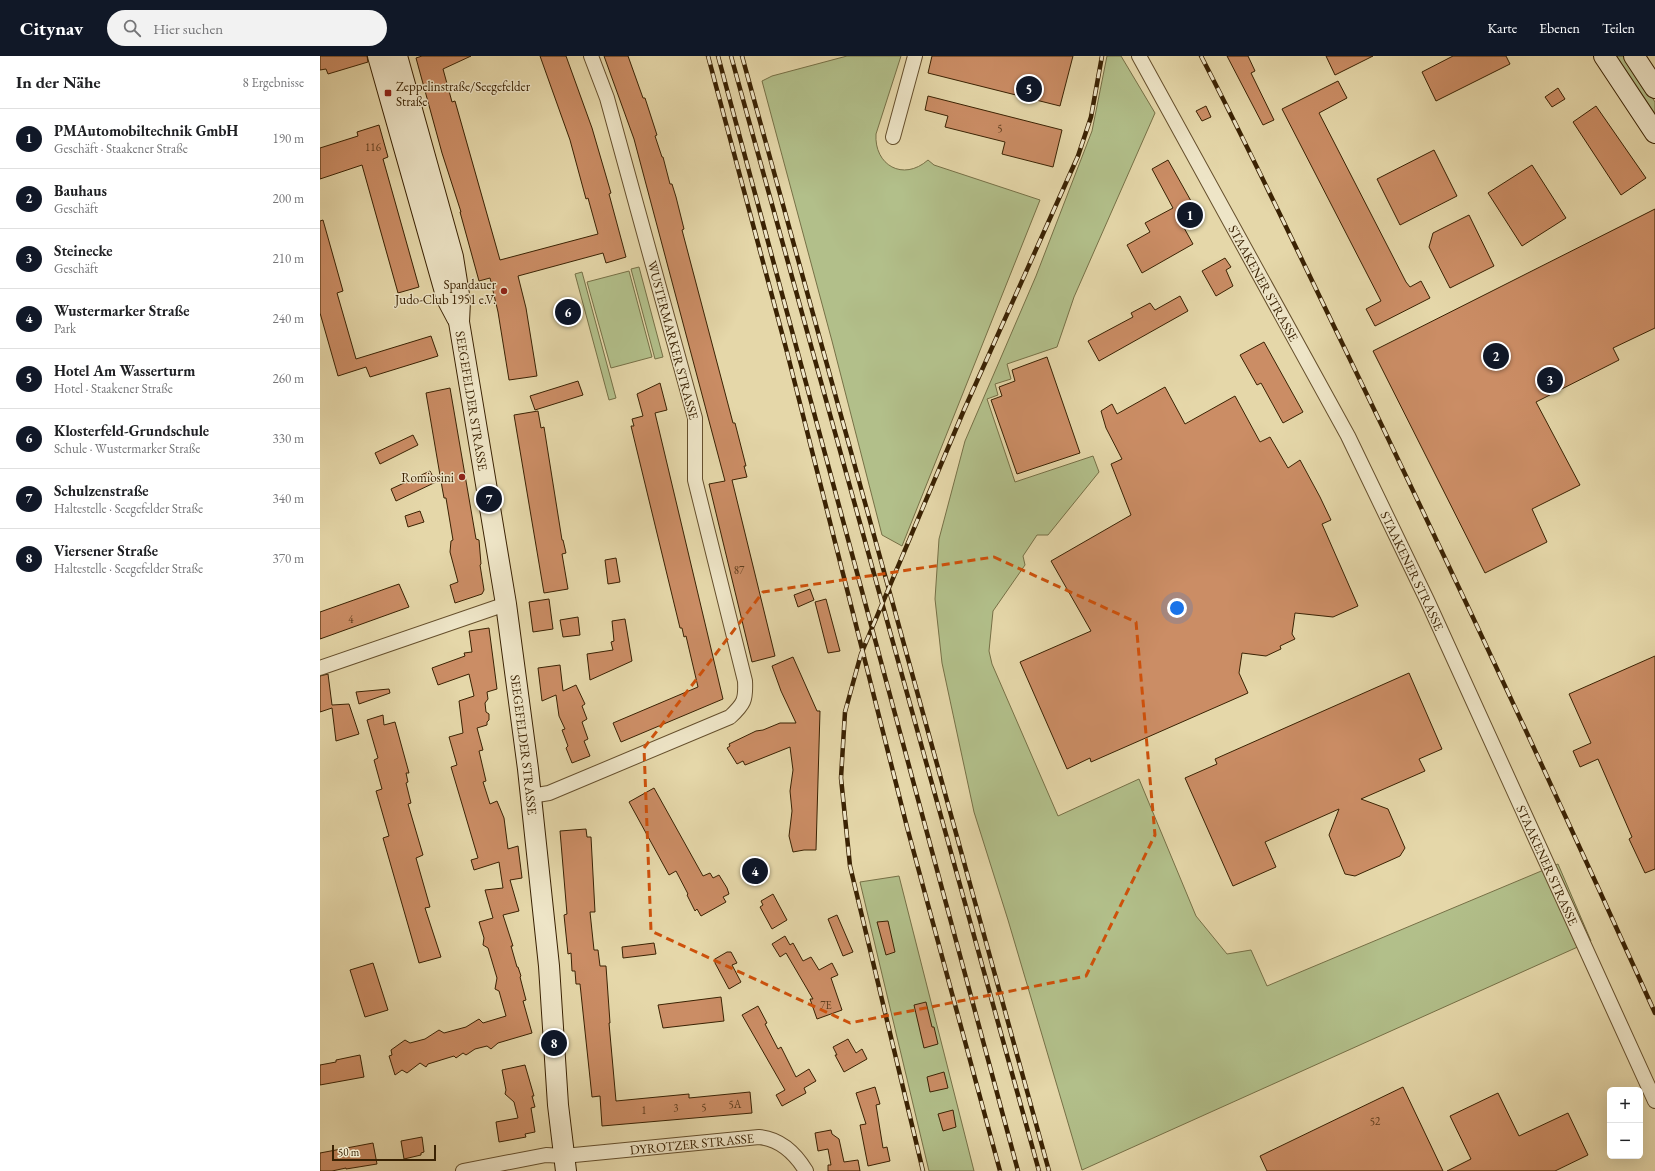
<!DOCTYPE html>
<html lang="de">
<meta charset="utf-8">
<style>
:root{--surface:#fff;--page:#f2f2f2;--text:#202124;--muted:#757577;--line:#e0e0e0;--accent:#111827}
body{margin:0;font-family:"EB Garamond",serif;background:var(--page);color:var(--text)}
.controls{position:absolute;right:12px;bottom:12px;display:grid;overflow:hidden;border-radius:6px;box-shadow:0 4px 16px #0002}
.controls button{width:36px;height:36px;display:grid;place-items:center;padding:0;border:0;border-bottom:1px solid var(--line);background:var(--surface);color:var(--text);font:20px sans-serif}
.scale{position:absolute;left:12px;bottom:10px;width:104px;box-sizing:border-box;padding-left:4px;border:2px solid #3a2203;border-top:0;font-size:11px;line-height:14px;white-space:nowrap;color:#3a2203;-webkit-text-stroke:3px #eee5c7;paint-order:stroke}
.you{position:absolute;left:857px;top:552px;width:14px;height:14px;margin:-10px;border:3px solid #fff;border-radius:50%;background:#1a73e8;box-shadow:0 0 0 6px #1a73e833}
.badge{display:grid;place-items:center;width:26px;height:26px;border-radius:50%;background:var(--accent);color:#fff;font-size:13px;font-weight:700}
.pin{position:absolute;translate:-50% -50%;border:2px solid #fff;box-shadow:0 1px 4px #0006}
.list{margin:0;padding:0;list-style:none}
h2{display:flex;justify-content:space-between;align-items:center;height:52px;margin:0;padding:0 16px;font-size:17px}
h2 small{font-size:13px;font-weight:400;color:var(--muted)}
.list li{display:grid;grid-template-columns:26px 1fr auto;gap:12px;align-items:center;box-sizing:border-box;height:60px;padding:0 16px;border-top:1px solid var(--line)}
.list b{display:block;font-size:15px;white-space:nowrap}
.list p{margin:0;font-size:13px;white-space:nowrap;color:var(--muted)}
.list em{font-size:13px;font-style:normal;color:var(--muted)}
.icon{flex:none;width:22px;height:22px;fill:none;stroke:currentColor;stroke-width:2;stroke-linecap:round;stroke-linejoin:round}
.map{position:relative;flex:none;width:1335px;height:1115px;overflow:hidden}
header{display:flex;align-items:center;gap:24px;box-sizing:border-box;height:56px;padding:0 20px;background:var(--accent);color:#fff}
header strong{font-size:19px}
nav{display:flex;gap:22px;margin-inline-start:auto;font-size:14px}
.search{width:280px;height:36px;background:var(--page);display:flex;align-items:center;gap:10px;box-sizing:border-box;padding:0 14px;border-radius:22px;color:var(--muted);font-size:15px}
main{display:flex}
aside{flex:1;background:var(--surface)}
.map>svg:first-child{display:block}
</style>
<header>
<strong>Citynav</strong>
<div class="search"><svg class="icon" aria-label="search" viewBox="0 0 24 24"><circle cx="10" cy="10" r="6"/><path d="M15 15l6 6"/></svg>Hier suchen</div>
<nav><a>Karte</a><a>Ebenen</a><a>Teilen</a></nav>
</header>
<main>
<aside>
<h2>In der Nähe<small>8 Ergebnisse</small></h2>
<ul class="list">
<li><span class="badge">1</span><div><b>PMAutomobiltechnik GmbH</b><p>Geschäft · Staakener Straße</p></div><em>190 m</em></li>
<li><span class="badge">2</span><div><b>Bauhaus</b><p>Geschäft</p></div><em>200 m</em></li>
<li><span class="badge">3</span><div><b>Steinecke</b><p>Geschäft</p></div><em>210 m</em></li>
<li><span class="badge">4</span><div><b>Wustermarker Straße</b><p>Park</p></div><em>240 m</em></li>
<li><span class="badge">5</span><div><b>Hotel Am Wasserturm</b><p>Hotel · Staakener Straße</p></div><em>260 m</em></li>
<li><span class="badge">6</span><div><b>Klosterfeld-Grundschule</b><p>Schule · Wustermarker Straße</p></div><em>330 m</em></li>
<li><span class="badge">7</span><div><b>Schulzenstraße</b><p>Haltestelle · Seegefelder Straße</p></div><em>340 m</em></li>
<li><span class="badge">8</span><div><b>Viersener Straße</b><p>Haltestelle · Seegefelder Straße</p></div><em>370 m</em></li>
</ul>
</aside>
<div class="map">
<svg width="1335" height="1115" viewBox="0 0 1335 1115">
<rect width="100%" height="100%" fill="#e5d7a9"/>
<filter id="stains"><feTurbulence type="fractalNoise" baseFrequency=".005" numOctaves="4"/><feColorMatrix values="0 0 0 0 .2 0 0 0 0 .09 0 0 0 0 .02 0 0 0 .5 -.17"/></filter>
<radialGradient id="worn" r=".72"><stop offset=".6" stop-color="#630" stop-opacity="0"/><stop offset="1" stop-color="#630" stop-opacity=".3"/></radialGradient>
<path fill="#b2bf8a" stroke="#767046" d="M527 0H581L556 78C554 109 583 126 608 104L614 109 720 144 582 490 562 479 512 285 442 25 452 20Z
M787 0H801L835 57 754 241 737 291 687 308 691 323 675 328 678 339 667 343 695 426 773 400 779 416 728 479H717L703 500 705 509 673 555 669 595 672 608 738 760 819 723 876 860 907 898 931 894 947 930 1238 808 1271 885 762 1114 688 864 654 756 622 607 615 543 619 483 645 385 716 220 772 75Z
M1292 0H1305L1335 46V65Z
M319 211 343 301 335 303 311 213Z
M309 215 332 301 291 312 267 226Z
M262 216 296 342 289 344 255 218Z
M579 820 654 1115H609L540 826Z"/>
<path fill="#cb8d65" stroke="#3a2203" d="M0 0H47L48 6 8 18 6 13 0 14Z
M102 0H151L123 13 132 46 135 45 180 204 278 178 268 142 266 143 250 84 220 0H246L272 72 291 137 289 138 306 201 286 207 283 197 198 220 206 252 217 320 189 324 178 256 170 222 159 225 140 156H141L122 97 96 2Z
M284 0H308L323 42H325L337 79 335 80 342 101H343L350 128H352L356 141 364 173 362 174 413 367H415L426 410H424L427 421 412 424 455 600 432 606 389 428 405 425 314 83Z
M612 0H753L740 50 608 17Z
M907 0H928L935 15 931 17 954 64 943 69Z
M1006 0H1053L1015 19Z
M1133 0H1186L1190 8 1116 45 1102 16Z
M1018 25 1027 42 999 57 1086 226 1090 231 1101 225 1110 242 1055 270 1046 253 1061 245 962 53Z
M1238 32 1245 43 1232 51 1225 41Z
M608 40 742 74 733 111 682 98 685 86 625 71 628 60 605 54Z
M886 50 891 61 882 65 876 55Z
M1276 50 1326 122 1301 139 1253 66Z
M59 69 68 101 63 103 99 231 78 237 42 109 0 123V92L38 80 37 76Z
M1114 94 1137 140 1080 169 1057 123Z
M848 104 880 161 863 170 873 188 822 217 807 189 830 176 825 167 853 152 832 113Z
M1212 109 1246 162 1202 190 1168 137Z
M1335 153V272L1293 292 1299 304 1216 346 1260 429 1212 453 1227 486 1165 517 1053 295Z
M1149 159 1174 210 1130 232 1109 191 1113 177Z
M3 164 23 235 17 237 36 303 111 280 118 300 50 321 46 311 18 320 0 257V165Z
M905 202 911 211 906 214 913 230 896 240 882 215Z
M860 240 868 255 779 305 768 285 813 261 811 257 830 247 835 254Z
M944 286 983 356 963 367 941 327 937 329 920 299Z
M727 301 760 397 697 418 671 344 682 340 679 331 695 325 692 314Z
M258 325 263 339 215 354 210 340Z
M340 327 347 354 335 357 403 643 301 686 293 667 378 631 366 580 364 581 362 572H360L311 370H314L312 363 323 360 317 338Z
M845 331 865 368 915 340 940 386 950 381 968 412 980 404 1000 441 1011 464 1002 468 1038 550 1013 561 975 557 972 578 975 583 960 590 961 593 946 600 922 597 919 617 928 637 771 706 770 702 747 713 700 606 771 575 731 505 811 459 791 408 802 403 786 372 781 355 792 348 797 358Z
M130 332 156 483 159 484 161 508 160 509 164 534 162 538 135 547 130 529 138 526 130 496 131 485 133 484 126 442H124L122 431 106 337Z
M218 355 221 372 224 371 242 484H243L246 497 242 498 248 533 224 537 194 359Z
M93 379 98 389 60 408 55 397Z
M110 415 116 426 76 445 71 433Z
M100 455 104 466 88 471 85 460Z
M296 502 300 526 288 528 285 504Z
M79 528 89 551 0 583V556Z
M490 533 494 544 478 551 474 539Z
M229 543 233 573 213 576 209 546Z
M506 543 520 595 508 597 495 546Z
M258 561 260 579 243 581 240 564Z
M305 563 312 605 270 624 267 598 293 594 291 586 294 585 292 565Z
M169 572 177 633 167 636 168 643 165 647 166 656 169 658V664L167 666V669L157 672 163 694 159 695 166 725 163 726 170 748 177 745 184 762 188 793 198 790 202 822 190 824 199 855 183 859 193 890H191L197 911H198L201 920 200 921 206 944 203 945 212 977 178 987 171 993 167 990 155 993 146 999 143 997 136 1002 134 1000 108 1008 106 1011 100 1007 87 1017 82 1014 75 1019 69 1000 72 999 71 994 85 984 90 987 105 983 119 974 124 977 146 971 159 963 163 967 186 960 179 935 175 933 177 922 168 892 163 889 164 882 159 866 173 862 165 834 183 832 179 806 154 814 151 804 158 802 131 711 137 709 129 681 143 677 139 645 154 640 149 618 118 629 112 612 145 600 144 597 152 596 149 575Z
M1335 600V813L1325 817 1309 783 1312 781 1278 703 1260 711 1253 695 1271 687 1249 638Z
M473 601 497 655H500L496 794H484L473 796 469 780 472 755 470 735 473 714 470 691 425 709 423 705 417 708 407 692 410 690 409 688 436 675 443 674 460 667H476L461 635 452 610Z
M240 609 243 635 256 629 265 648 262 650 267 663 262 666 268 683 264 685 270 700 252 707 246 692 248 690 242 674 245 673 239 660 236 639 222 645 218 612Z
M1089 617 1122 693 1099 703 1105 715 1041 743 1068 753 1085 792 1080 800 1035 820 1025 818 1009 779 1019 753 945 786 956 811 913 830 865 722 897 708 895 703Z
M8 618 12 649 29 648 39 678 16 685 12 652 0 656V620Z
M69 633 70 637 39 648 36 636Z
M63 659 64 669 75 666 89 717H86L88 726 86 727 91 747 88 748 103 799 96 802 110 851 105 852 121 901 99 907 63 782 69 780 56 735 62 733 54 704 58 702 47 664Z
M334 732 383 820 390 817 393 822 399 819 407 832 409 838 403 841 406 846 381 860 377 853 375 855 367 839 368 838 356 815 349 819 309 746Z
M266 773 267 781H271L275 856H270L274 894H278L280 910H286L290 967H289L296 1045 369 1038V1042L430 1036 432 1057 282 1070 280 1040 272 1041 260 928H256L255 915H252L251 897 248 898 244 859 247 858 240 775Z
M453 838 467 864 452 873 440 851 443 849 441 845Z
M517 859 533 896 523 900 508 863Z
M568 865 575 896 566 899 557 866Z
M465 880 470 889 473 887 483 905 491 901 499 914 512 907 518 919 511 922 522 954 497 963 490 943H493L466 897 460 901 452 888Z
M334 887 336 898 303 902 302 891Z
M407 896H411L417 907 412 909 421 926 409 933 395 907V903Z
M53 907 68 954 45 961 30 914Z
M401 941 404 965 343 972 338 949Z
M606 946 612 971H614L618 988 604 992 594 949Z
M438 950 447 967 445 968 458 993 461 991 476 1021 489 1013 496 1025 484 1032 486 1037 462 1050 456 1039 465 1034 422 959Z
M528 983 536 997 542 993 547 1003 524 1016 515 999H517L513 991Z
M40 999 44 1021 0 1029V1009L16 1006V1004Z
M205 1009 214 1040H212L215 1051 211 1052 215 1076 205 1078 206 1081 179 1086 176 1066 198 1062 194 1046 185 1038 186 1034 182 1014Z
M624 1016 628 1032 610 1036 607 1021Z
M555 1031 560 1048 556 1049 563 1092 567 1091 570 1105 548 1110 540 1069 546 1068 536 1037Z
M1083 1031 1123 1115H947L940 1100Z
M1178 1037 1199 1080 1248 1057 1268 1099 1235 1115H1127L1151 1103 1130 1060Z
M633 1054 636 1071 623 1075 618 1058Z
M511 1074 512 1078 519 1083 524 1106 538 1104 540 1115H508V1109H511L508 1093 498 1095 495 1077Z
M102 1081 104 1096 101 1097V1099L84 1103 81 1085Z
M53 1087 57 1108 26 1113V1112L12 1115H0V1097Z"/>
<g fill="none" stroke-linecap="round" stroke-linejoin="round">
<defs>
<g id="street">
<path id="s1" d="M819 0 1028 380 1107 544 1335 1045"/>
<path d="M573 81 595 0"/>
<path d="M0 612 186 548"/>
<path d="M211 740 229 737 410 661C424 648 426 644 425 625L375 424V362L287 42 271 0"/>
<path id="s2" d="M143 1115 226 1099 244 1100 439 1081C460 1083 475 1097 486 1115"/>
</g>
<g id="secondary">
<path d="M58 0 127 243 137 262"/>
<path id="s3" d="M77 0 133 201 140 245 139 266 186 548 208 713 229 910 238 1049 246 1115"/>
<path d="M1284 0 1335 77"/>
<path d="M1314 0 1335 32"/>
</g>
</defs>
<use href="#street" stroke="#654f2c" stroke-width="16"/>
<use href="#secondary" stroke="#3a2203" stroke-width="22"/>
<use href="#street" stroke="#eee5c7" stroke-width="14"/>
<use href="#secondary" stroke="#eee5c7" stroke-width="20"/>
<defs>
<path id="rail" d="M388 0 467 296 587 771 680 1115
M398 0 698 1115
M411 0 719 1115
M422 0 729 1115
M881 0C931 96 977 194 1024 291 1131 512 1234 733 1335 957
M603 1115 530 810 521 722 525 656 541 598 644 354 758 100 771 61 782 0"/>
</defs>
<use href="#rail" stroke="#3a2203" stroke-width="4.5"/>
<use href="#rail" stroke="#eee5c7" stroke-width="3" stroke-dasharray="9" stroke-linecap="butt"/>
</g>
<path fill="none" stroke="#ce510b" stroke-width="3" stroke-dasharray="8 5" stroke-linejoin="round" d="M674 501 816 566 835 779 766 920 530 967 331 875 324 692 443 536Z"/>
<g fill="#8f2418" stroke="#eee5c7" stroke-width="1.5">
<rect x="64" y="33" width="8" height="8" rx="2"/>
<circle cx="184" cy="235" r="4"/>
<circle cx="142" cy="421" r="4"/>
</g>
<g text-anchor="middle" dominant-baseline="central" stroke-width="3" stroke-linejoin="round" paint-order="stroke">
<g font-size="11" fill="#5e3d1c">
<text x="680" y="72">5</text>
<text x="53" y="91">116</text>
<text x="419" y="514">87</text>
<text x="31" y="563">4</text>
<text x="506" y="949">7E</text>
<text x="415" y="1048">5A</text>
<text x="384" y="1051">5</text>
<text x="356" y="1052">3</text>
<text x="324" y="1054">1</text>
<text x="1055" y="1065">52</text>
</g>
<g font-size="13" fill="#3a2203" stroke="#eee5c7" text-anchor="end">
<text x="76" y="30" text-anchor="start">Zeppelinstraße/Seegefelder<tspan x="76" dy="15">Straße</tspan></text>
<text x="176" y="228">Spandauer<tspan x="176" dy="15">Judo-Club 1951 e.V.</tspan></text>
<text x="134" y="421">Romiosini</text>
</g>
<g font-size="13" fill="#3a2203" stroke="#eee5c7">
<text stroke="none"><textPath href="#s1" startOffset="259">STAAKENER STRASSE</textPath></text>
<text transform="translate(353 284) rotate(75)">WUSTERMARKER STRASSE</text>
<text stroke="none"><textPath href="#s3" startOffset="354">SEEGEFELDER STRASSE</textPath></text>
<text stroke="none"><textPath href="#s1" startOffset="583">STAAKENER STRASSE</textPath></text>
<text stroke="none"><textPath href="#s3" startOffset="702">SEEGEFELDER STRASSE</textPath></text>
<text stroke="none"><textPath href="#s1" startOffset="907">STAAKENER STRASSE</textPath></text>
<text stroke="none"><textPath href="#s2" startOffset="231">DYROTZER STRASSE</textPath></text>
</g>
</g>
<rect width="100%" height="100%" filter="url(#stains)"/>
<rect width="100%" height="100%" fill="url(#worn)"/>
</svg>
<div class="controls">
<button>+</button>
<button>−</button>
</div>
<div class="scale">50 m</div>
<div class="you"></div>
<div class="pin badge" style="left:870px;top:159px">1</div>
<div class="pin badge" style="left:1176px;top:300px">2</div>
<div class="pin badge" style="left:1230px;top:324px">3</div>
<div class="pin badge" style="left:435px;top:815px">4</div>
<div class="pin badge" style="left:709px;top:33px">5</div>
<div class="pin badge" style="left:248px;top:256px">6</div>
<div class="pin badge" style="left:169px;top:443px">7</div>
<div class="pin badge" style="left:234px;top:987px">8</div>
</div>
</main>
